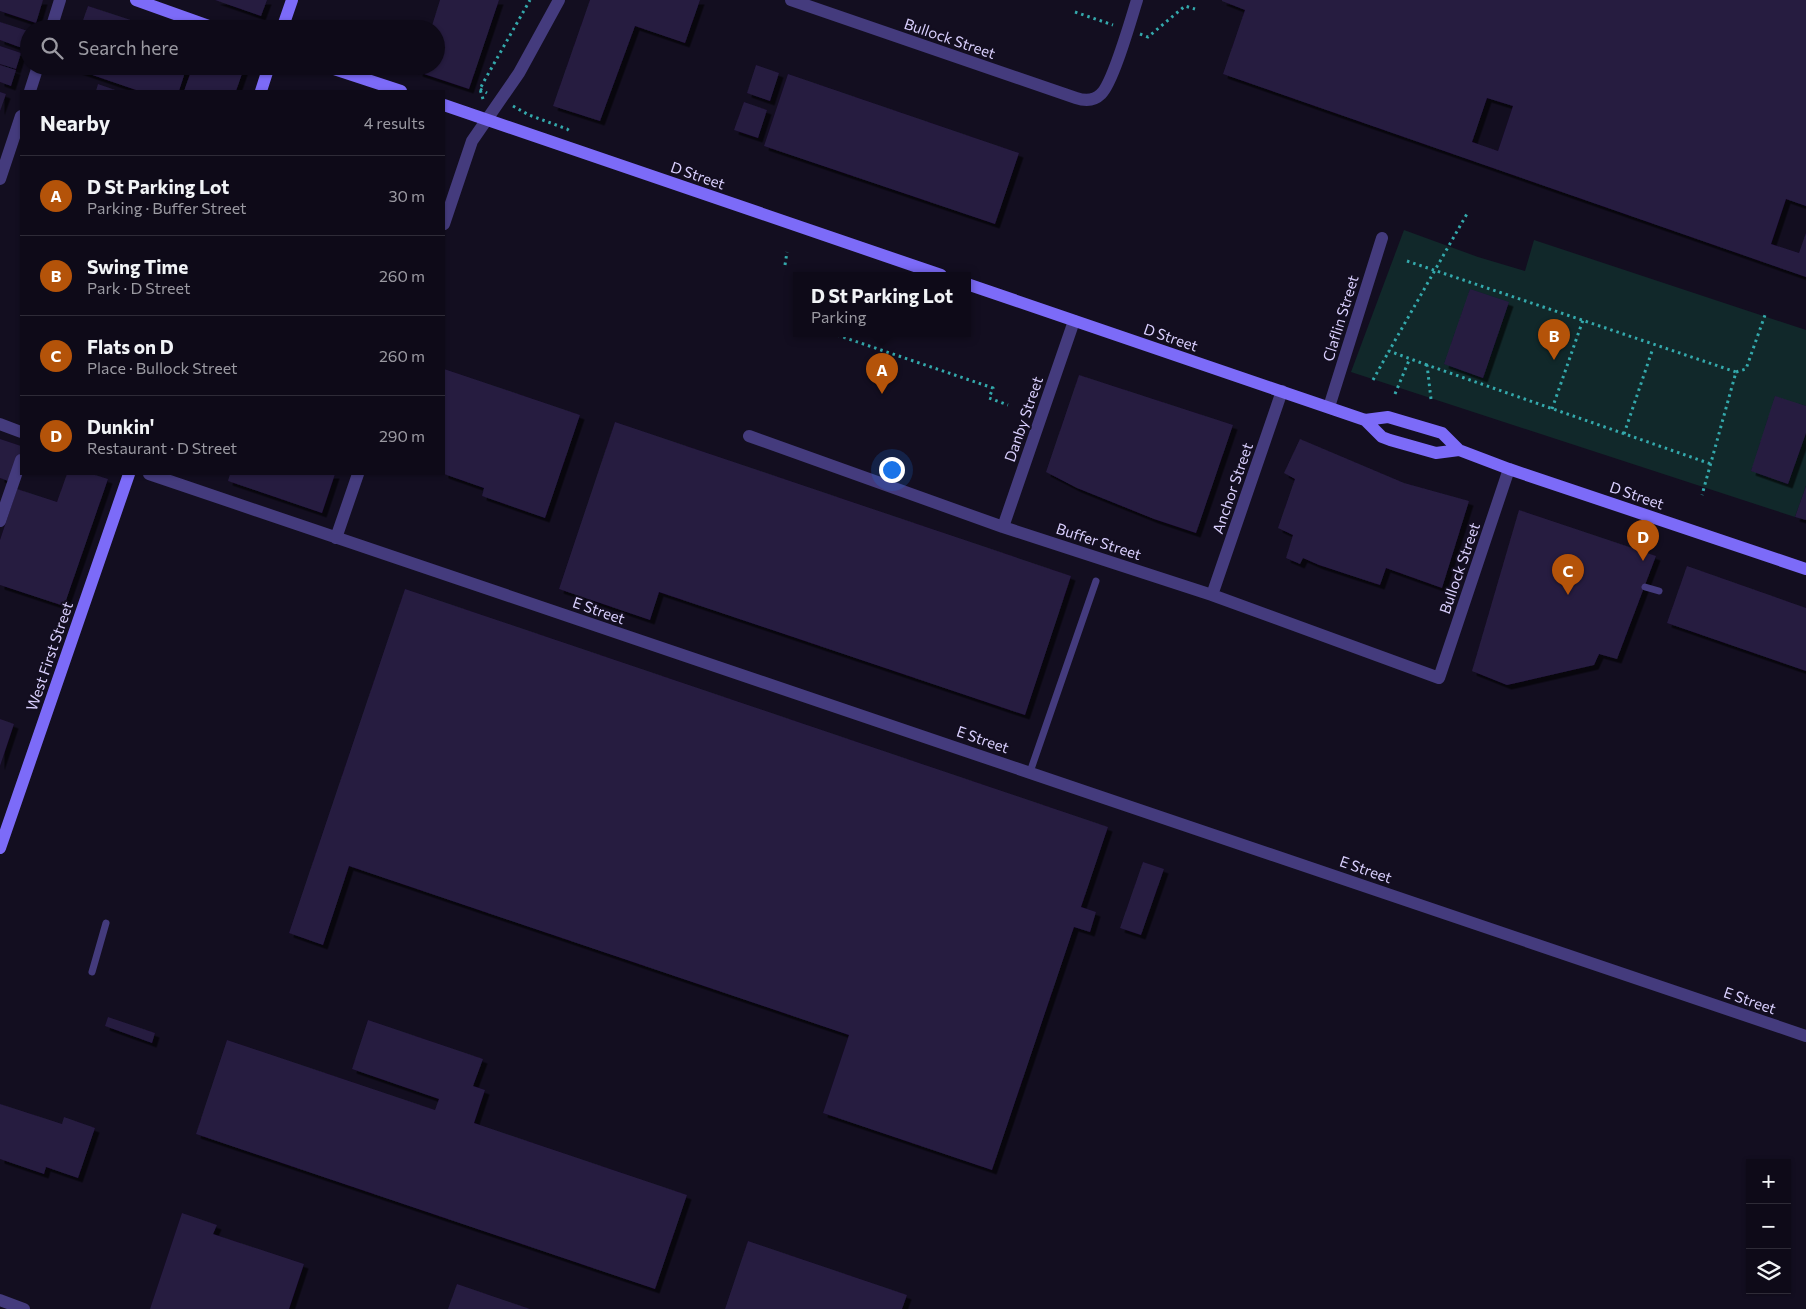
<!DOCTYPE html>
<meta charset="utf-8">
<style>
:root{--surface:#0e0a18;--page:#171321;--text:#f1f3f6;--muted:#9b9aa2;--line:#2e2b37;--accent:#b45309}
body{margin:0;font-family:Commissioner,sans-serif;background:var(--page);color:var(--text)}
.controls{position:absolute;right:15px;bottom:15px;display:grid;overflow:hidden;border-radius:0px;box-shadow:0 1px 4px #0004}
.controls button{width:45px;height:45px;display:grid;place-items:center;padding:0;border:0;border-bottom:1px solid var(--line);background:var(--surface);color:var(--text);font:25px sans-serif}
.you{position:absolute;left:891px;top:469px;width:18px;height:18px;margin:-12px;border:4px solid #fff;border-radius:50%;background:#1a73e8;box-shadow:0 0 0 8px #1a73e833}
.badge{display:grid;place-items:center;width:32px;height:32px;border-radius:50%;background:var(--accent);color:#fff;font-size:16px;font-weight:700}
.pin{position:absolute;translate:-50% -41px;filter:drop-shadow(0 1px 2px #0008)}
.pin::after{content:'';position:absolute;top:26px;width:18px;height:15px;background:inherit;clip-path:polygon(0 0,100% 0,50% 100%)}
.popup{position:absolute;left:793px;top:272px;width:178px;height:65px;box-sizing:border-box;display:grid;place-content:center;border-radius:0px;background:var(--surface);filter:drop-shadow(0 1px 4px #0005);font-size:16px;white-space:nowrap;color:var(--muted)}
.popup b{font-size:19px;color:var(--text)}
.popup::after{content:'';position:absolute;left:50%;top:100%;margin-left:-10px;border:10px solid transparent;border-top-color:var(--surface)}
.list{margin:0;padding:0;list-style:none}
h2{display:flex;justify-content:space-between;align-items:center;height:65px;margin:0;padding:0 20px;font-size:21px}
h2 small{font-size:16px;font-weight:400;color:var(--muted)}
.list li{display:grid;grid-template-columns:32px 1fr auto;gap:15px;align-items:center;box-sizing:border-box;height:80px;padding:0 20px;border-top:1px solid var(--line)}
.list b{display:block;font-size:19px;white-space:nowrap}
.list p{margin:0;font-size:16px;white-space:nowrap;color:var(--muted)}
.list em{font-size:16px;font-style:normal;color:var(--muted)}
.icon{flex:none;width:28px;height:28px;fill:none;stroke:currentColor;stroke-width:2;stroke-linecap:round;stroke-linejoin:round}
.map{position:relative;flex:none;width:1806px;height:1309px;overflow:hidden}
.search{position:absolute;background:var(--surface);box-shadow:0 1px 4px #0004;left:20px;top:20px;width:425px;height:55px;display:flex;align-items:center;gap:12px;box-sizing:border-box;padding:0 18px;border-radius:28px;color:var(--muted);font-size:19px}
.panel{position:absolute;background:var(--surface);box-shadow:0 1px 4px #0004;left:20px;top:90px;width:425px;height:385px;border-radius:0px}
.map>svg:first-child{display:block}
</style>
<div class="map">
<svg width="1806" height="1309" viewBox="0 0 1806 1309">
<defs>
<filter id="shadow"><feDropShadow dx="4.5" dy="4.5" stdDeviation="0" flood-color="#0009"/></filter>
</defs>
<rect width="100%" height="100%" fill="#130e20"/>
<path fill="#11282a" d="M1404 230 1478 257 1525 271 1534 240 1806 330V486L1795 517 1351 372Z"/>
<path fill="#261b40" fill-rule="evenodd" filter="url(#shadow)" d="M0 0H43L36 23 0 11Z
M215 0H267L261 16Z
M440 0H499L469 89 418 72 420 66H436V29H431Z
M590 0H700L685 43 635 26 600 121 553 106Z
M1222 0H1806V206L1786 199 1771 244 1799 253 1806 233V277L1223 74 1245 10 1222 1ZM1487 98 1513 106 1498 151 1472 142Z
M88 6 155 28V29H80Z
M0 22 28 31 22 48 0 40Z
M0 46 21 53 16 69 0 64Z
M0 65 16 70 11 86 0 82Z
M756 65 779 73 770 101 747 93Z
M66 66H187L179 91H139Z
M193 66H239L244 68 236 91H184Z
M788 74 1019 153 995 224 764 146Z
M98 84 118 91H96Z
M0 92 6 94 0 111Z
M744 102 767 110 758 138 734 130Z
M1470 289 1509 302 1483 378 1444 364Z
M444 369 580 415 545 518 482 496 484 488 444 474Z
M1079 375 1233 425 1196 533 1154 519 1077 488 1046 472Z
M1775 396 1806 406V433L1788 484 1751 471Z
M615 422 1071 576 1025 715 659 592 650 620 559 589Z
M0 439 21 446V452L11 482 0 478Z
M1300 439 1404 483 1469 501 1442 588 1386 568 1380 585 1319 565 1303 558 1300 564 1286 558 1293 535 1278 528 1295 479 1284 473Z
M67 474H92L108 479 64 606 0 585V540L17 489 57 502Z
M230 474H335L322 513 228 481Z
M1806 486V520L1795 517Z
M1519 510 1656 556 1617 659 1599 654 1594 665 1507 685 1472 671Z
M1687 566 1806 608V671L1667 623Z
M405 589 1108 827 1081 907 1096 912 1090 932 1074 927 992 1170 823 1113 849 1035 349 866 323 945 289 933Z
M0 719 14 724 0 766Z
M1143 862 1164 869 1141 935 1120 928Z
M108 1017 155 1033 152 1043 105 1026Z
M368 1020 483 1059 473 1086 485 1090 474 1123 687 1195 655 1289 196 1134 227 1040 435 1110 439 1099 352 1069Z
M0 1104 62 1124 64 1117 95 1128 78 1178 46 1167 44 1174 0 1159Z
M182 1213 217 1225 213 1234 304 1264 289 1309H150Z
M748 1241 907 1295 902 1309H725Z
M457 1284 530 1309H448Z"/>
<g fill="none" stroke-linecap="round" stroke-linejoin="round">
<path stroke="#34a9ac" stroke-width="3" stroke-dasharray="2.5 4" stroke-linecap="butt" d="M1075 12 1113 25
M1140 34 1148 37 1185 6 1195 9
M480 89 487 93
M483 99 480 89 483 83 530 0
M513 106 529 115 567 129 571 132
M1407 261 1736 372 1702 495
M785 265 787 252
M831 333 993 388 989 398 1008 405
M1427 365 1389 351 1468 212
M1736 372 1746 369 1765 315
M1373 380 1389 351
M1395 394 1410 358
M1431 399 1427 365 1711 464
M1552 409 1583 320
M1624 434 1652 351"/>
<path stroke="#443b7d" stroke-width="7" d="M1645 587 1659 591
M1030 772 1096 581
M92 972 106 923"/>
<path stroke="#443b7d" stroke-width="12" d="M791 0 1076 98C1085 101 1094 101 1101 94 1113 83 1131 19 1137 0
M51 29 60 0
M30 91 38 66
M0 179 21 116
M1329 407 1382 238
M749 436 1003 527 1212 595 1439 678 1509 469
M0 521 21 460
M1003 527 1074 321
M1212 595 1282 391
M0 1300 24 1309"/>
<path stroke="#443b7d" stroke-width="12" d="M444 224 472 141 519 73 559 0
M0 424 21 432
M149 474 1806 1036
M336 538 358 474"/>
<path stroke="#7c6bf8" stroke-width="12" d="M136 0 217 29
M282 29 292 0
M325 66 401 91
M261 91 269 66
M444 105 941 275
M967 284 1365 420 1382 437 1390 440 1436 453 1459 450
M1365 420 1388 417 1442 433 1459 450 1509 469 1806 569
M0 848 129 474"/>
</g>
<g text-anchor="middle" dominant-baseline="central" stroke-width="4" stroke-linejoin="round" paint-order="stroke">
<g font-size="15" fill="#d9cffd" stroke="#130e20">
<text transform="translate(950 38) rotate(19)">Bullock Street</text>
<text transform="translate(698 175) rotate(19)">D Street</text>
<text transform="translate(1340 318) rotate(-73)">Claflin Street</text>
<text transform="translate(1171 337) rotate(19)">D Street</text>
<text transform="translate(1023 419) rotate(-71)">Danby Street</text>
<text transform="translate(1232 488) rotate(-71)">Anchor Street</text>
<text transform="translate(1637 495) rotate(19)">D Street</text>
<text transform="translate(1099 541) rotate(18)">Buffer Street</text>
<text transform="translate(1459 568) rotate(-71)">Bullock Street</text>
<text transform="translate(599 610) rotate(19)">E Street</text>
<text transform="translate(49 656) rotate(-71)">West First Street</text>
<text transform="translate(983 739) rotate(19)">E Street</text>
<text transform="translate(1366 869) rotate(19)">E Street</text>
<text transform="translate(1750 1000) rotate(19)">E Street</text>
</g>
</g>
</svg>
<div class="controls">
<button>+</button>
<button>−</button>
<button><svg class="icon" aria-label="layers" viewBox="0 0 24 24"><path d="M12 4l9 5-9 5-9-5zM3 14l9 5 9-5"/></svg></button>
</div>
<div class="you"></div>
<div class="pin badge" style="left:882px;top:394px">A</div>
<div class="popup"><b>D St Parking Lot</b>Parking</div>
<div class="pin badge" style="left:1554px;top:360px">B</div>
<div class="pin badge" style="left:1568px;top:595px">C</div>
<div class="pin badge" style="left:1643px;top:561px">D</div>
<div class="search"><svg class="icon" aria-label="search" viewBox="0 0 24 24"><circle cx="10" cy="10" r="6"/><path d="M15 15l6 6"/></svg>Search here</div>
<section class="panel">
<h2>Nearby<small>4 results</small></h2>
<ul class="list">
<li><span class="badge">A</span><div><b>D St Parking Lot</b><p>Parking · Buffer Street</p></div><em>30 m</em></li>
<li><span class="badge">B</span><div><b>Swing Time</b><p>Park · D Street</p></div><em>260 m</em></li>
<li><span class="badge">C</span><div><b>Flats on D</b><p>Place · Bullock Street</p></div><em>260 m</em></li>
<li><span class="badge">D</span><div><b>Dunkin'</b><p>Restaurant · D Street</p></div><em>290 m</em></li>
</ul>
</section>
</div>
